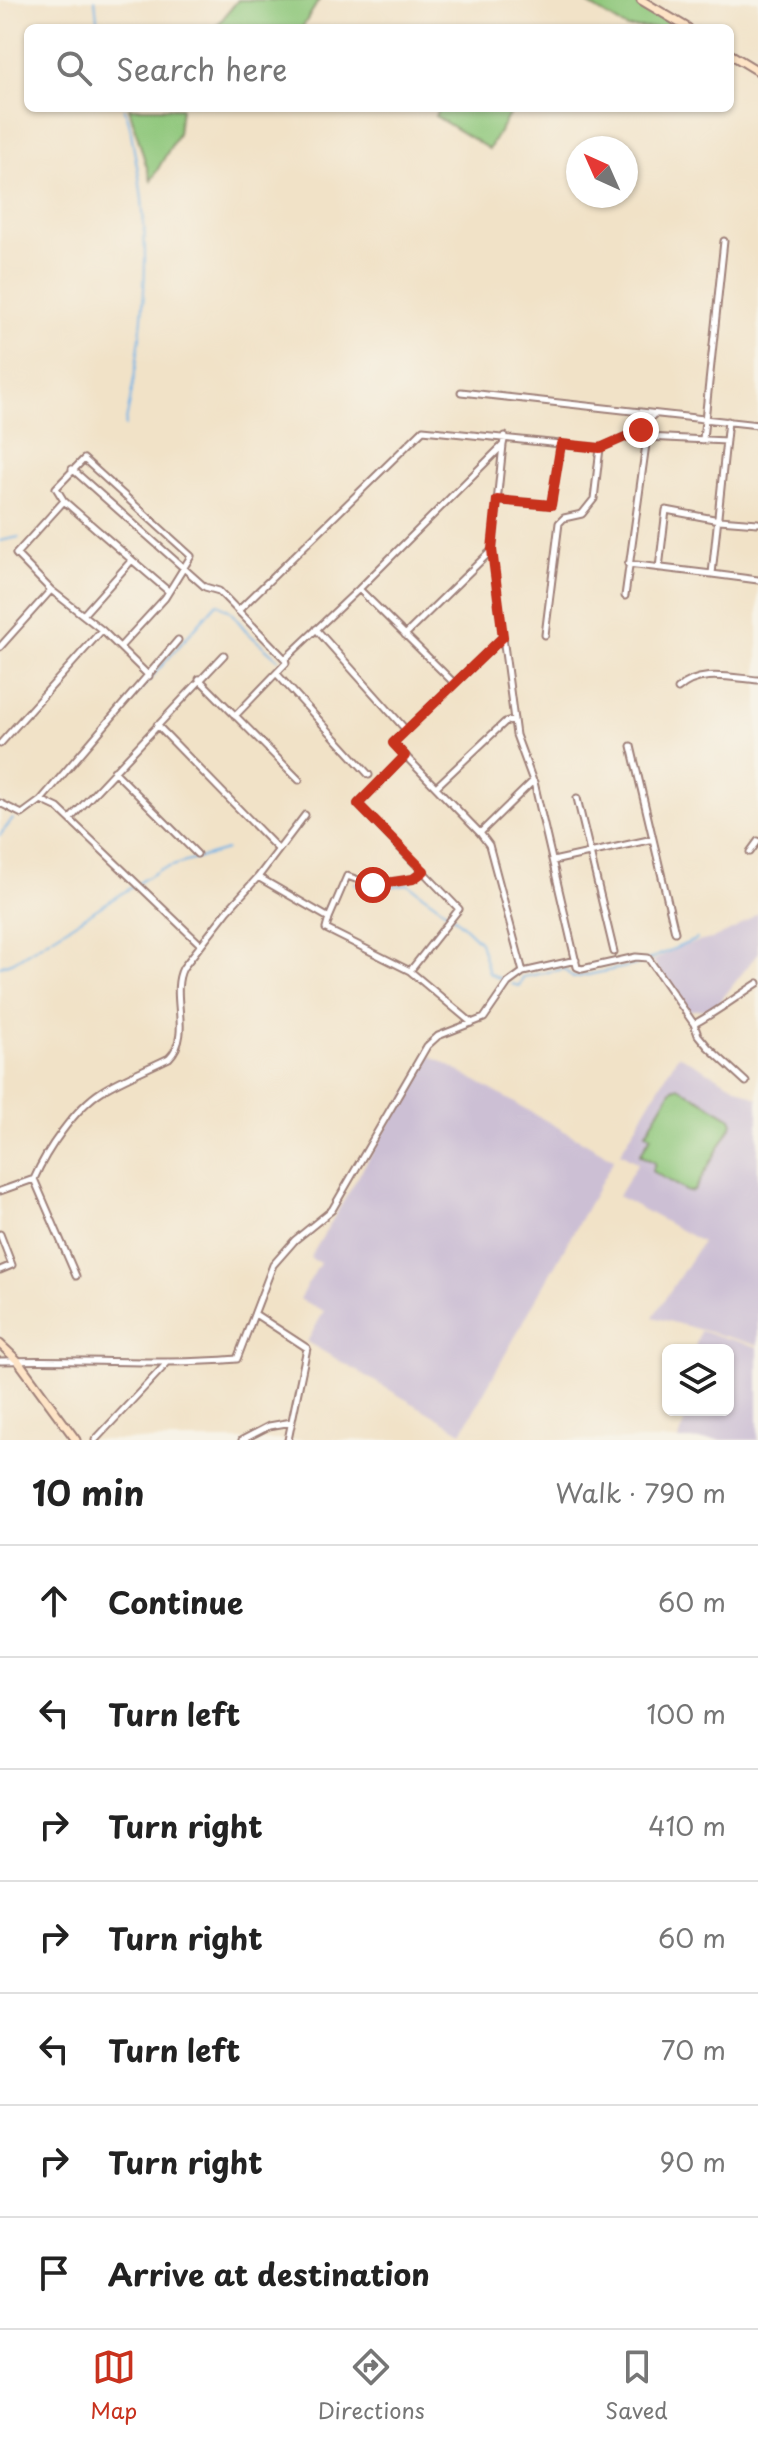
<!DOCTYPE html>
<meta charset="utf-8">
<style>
:root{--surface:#fff;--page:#f2f2f2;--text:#222;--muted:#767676;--line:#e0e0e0;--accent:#c8321e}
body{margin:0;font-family:"Playpen Sans",sans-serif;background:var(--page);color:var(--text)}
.controls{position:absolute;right:24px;bottom:24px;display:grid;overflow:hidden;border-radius:12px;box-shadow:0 2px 6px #0004}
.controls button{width:72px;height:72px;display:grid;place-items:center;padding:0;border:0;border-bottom:2px solid var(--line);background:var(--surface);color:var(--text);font:40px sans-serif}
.compass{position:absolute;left:566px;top:136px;width:72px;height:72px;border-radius:50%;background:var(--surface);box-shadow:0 2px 6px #0004;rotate:315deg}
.stop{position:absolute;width:24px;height:24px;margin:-18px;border:6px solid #c8321e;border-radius:50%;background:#fff}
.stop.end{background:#c8321e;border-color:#fff;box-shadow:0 2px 8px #0008}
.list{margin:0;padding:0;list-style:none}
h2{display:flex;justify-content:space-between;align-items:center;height:104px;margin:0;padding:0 32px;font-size:34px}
h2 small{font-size:26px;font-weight:400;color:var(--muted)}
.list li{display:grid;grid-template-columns:52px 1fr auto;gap:24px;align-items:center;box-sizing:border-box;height:112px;padding:0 32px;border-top:2px solid var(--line)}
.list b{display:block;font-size:30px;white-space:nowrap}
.list em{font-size:26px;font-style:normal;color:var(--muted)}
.icon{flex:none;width:44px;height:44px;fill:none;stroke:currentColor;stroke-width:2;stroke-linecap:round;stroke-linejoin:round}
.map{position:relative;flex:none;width:758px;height:1440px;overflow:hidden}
.search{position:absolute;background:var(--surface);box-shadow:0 2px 6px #0004;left:24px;right:24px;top:24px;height:88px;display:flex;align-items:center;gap:20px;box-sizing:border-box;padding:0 28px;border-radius:12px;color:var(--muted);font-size:30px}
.sheet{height:888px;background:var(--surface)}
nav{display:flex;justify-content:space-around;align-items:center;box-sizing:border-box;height:112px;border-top:2px solid var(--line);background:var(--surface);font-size:22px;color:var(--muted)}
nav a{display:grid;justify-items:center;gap:4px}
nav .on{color:var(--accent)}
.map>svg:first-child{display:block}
</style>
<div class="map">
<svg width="758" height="1440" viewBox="0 0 758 1440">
<rect width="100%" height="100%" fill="#f7f3e8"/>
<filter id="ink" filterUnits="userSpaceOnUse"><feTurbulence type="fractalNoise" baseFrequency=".0125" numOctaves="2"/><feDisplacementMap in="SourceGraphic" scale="16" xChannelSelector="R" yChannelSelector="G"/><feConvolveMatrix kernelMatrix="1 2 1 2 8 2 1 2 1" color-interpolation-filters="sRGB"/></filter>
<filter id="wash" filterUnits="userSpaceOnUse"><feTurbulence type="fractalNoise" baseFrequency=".006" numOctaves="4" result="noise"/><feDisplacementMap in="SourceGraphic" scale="32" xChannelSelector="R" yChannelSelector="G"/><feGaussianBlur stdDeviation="1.8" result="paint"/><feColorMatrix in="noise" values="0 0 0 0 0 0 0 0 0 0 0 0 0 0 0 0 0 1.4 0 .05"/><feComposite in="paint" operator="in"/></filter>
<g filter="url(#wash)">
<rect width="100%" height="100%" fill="#f1e2c7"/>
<path fill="#ccbfd4" d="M758 913V953L715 1008 684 1011 653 961 681 946 715 938 736 928Z
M430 1055 614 1159 462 1432 307 1342 324 1311 299 1299 320 1263 310 1258Z
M678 1055 758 1099V1345L653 1317 702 1242 618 1196 638 1163 620 1153Z
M700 1331 758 1347V1440H679L687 1413 677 1410H728V1350H694Z"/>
<path fill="#8fc77b" stroke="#6c7353" stroke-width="2" d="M238 0H319L302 28H215Z
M581 0H633L678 28H627Z
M129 108H181L178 134 151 181Z
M439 108H513L489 149 435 116Z
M679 1087 731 1118 733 1123 694 1191 688 1192 652 1171 655 1163 640 1155 651 1136 646 1133 672 1089Z"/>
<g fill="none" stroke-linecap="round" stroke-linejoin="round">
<path stroke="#73b2e6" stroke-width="2" d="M95 0 98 28
M124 108C131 122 131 135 134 150 154 240 144 336 125 426
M0 541 19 537
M127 705 217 603 230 611 248 633 278 659
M0 835 13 819
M355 883 372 889 408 884 453 916 480 942 489 973 506 982
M0 966 14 961 159 870 226 850
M512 984 519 986 523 977 564 969 573 978 636 965 697 939"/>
</g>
</g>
<g filter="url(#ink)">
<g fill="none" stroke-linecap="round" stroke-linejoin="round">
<defs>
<path id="minor" d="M461 392 758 425
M647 437 726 441
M703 439 724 241
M503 445 492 550 503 637 393 743 480 833 533 781 516 735 503 637
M72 469 205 587 219 591 285 659
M497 500 551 505 561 444
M64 501 56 488 84 459 191 556 165 598 120 647
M132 560 64 501 16 554 51 590 102 630 149 676
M628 564 712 574 728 421
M659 568 666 510 719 520 758 523
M712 574 758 580
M359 589 454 683
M625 596 647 437 641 430
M238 611 423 430 600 448 641 430 653 415
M83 615 132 560 167 590
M316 629 406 730
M405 635 492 550
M545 635 559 523 564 518 582 514 594 499 600 448
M0 647 51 590
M277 674 369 775
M199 679 299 780
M678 689C700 669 731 678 758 680
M235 716 286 663 285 659 359 589 503 445 505 436
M157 725 278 849
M0 744 102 630
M631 746 675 932
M114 771 197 854
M534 782 577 967 582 969 636 957 648 958 694 1024 698 1035 708 1047 746 1082
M436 787 505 722 514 719
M577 798 614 952
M41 800 178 640
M0 803 22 814 41 800 58 808 201 945
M70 819 224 655
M480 833 489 845 523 972
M750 852 758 841
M553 861 653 839
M258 877 329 918 347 876 373 885 413 879 424 871
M329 918 326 929 410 971 459 909 358 804 405 756
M410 971 472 1023
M694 1024C717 1012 736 997 758 983
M34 1179 76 1276
M0 1191 34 1179C46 1151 75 1108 102 1091 123 1078 147 1069 169 1058 193 1034 169 995 183 968L228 910 258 877 305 815
M0 1234 12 1265 0 1270
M255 1314 307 1348 288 1440
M0 1361C79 1358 158 1366 237 1359L273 1265 295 1240 332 1210 427 1046 438 1036 484 1018 508 983 523 972 576 960
M95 1440 168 1362
M242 1440 269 1426 292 1422"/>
<path id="secondary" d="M641 0 688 28
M730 54 758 71
M0 1344 18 1361 76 1440"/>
</defs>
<use href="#minor" stroke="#9e8079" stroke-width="9"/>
<use href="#secondary" stroke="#9e8079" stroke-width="11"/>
<use href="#minor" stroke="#fff" stroke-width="5"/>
<use href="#secondary" stroke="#fee4c6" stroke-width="7"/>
</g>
</g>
<g fill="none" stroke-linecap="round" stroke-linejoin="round" filter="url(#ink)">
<path stroke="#c8321e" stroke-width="10" d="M373 885 413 879 424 871 358 804 405 756 393 743 503 637 492 550 497 500 551 505 561 444 600 448 641 430"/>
</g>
</svg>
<div class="controls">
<button><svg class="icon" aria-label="layers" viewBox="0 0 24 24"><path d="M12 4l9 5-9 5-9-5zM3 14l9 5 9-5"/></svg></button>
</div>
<svg class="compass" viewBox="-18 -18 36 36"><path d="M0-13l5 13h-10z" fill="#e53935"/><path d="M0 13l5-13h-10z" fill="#767676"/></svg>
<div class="stop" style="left:373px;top:885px"></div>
<div class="stop end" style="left:641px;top:430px"></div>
<div class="search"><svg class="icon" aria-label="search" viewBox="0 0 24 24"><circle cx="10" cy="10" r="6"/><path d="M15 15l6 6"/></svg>Search here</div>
</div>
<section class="sheet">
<h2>10 min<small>Walk · 790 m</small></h2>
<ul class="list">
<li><svg class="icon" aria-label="ahead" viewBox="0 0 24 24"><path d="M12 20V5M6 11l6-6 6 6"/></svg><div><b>Continue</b></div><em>60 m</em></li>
<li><svg class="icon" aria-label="left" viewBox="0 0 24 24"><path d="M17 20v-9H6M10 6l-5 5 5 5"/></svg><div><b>Turn left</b></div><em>100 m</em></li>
<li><svg class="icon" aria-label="right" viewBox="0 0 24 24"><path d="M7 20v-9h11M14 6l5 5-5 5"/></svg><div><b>Turn right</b></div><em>410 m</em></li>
<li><svg class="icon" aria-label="right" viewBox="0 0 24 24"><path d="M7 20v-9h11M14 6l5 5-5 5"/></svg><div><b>Turn right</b></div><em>60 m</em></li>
<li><svg class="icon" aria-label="left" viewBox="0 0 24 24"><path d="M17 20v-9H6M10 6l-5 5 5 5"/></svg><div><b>Turn left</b></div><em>70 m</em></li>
<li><svg class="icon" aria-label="right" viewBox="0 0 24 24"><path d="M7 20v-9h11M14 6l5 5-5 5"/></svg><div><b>Turn right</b></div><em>90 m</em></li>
<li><svg class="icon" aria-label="arrive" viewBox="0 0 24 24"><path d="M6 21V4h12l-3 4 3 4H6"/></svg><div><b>Arrive at destination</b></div></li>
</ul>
</section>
<nav>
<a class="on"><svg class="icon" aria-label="map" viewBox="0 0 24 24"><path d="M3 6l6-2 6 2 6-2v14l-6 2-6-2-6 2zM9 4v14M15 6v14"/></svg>Map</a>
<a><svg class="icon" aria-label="directions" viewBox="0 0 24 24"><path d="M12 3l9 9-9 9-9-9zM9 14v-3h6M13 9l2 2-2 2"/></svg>Directions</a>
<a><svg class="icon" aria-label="saved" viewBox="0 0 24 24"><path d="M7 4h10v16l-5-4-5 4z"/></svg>Saved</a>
</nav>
